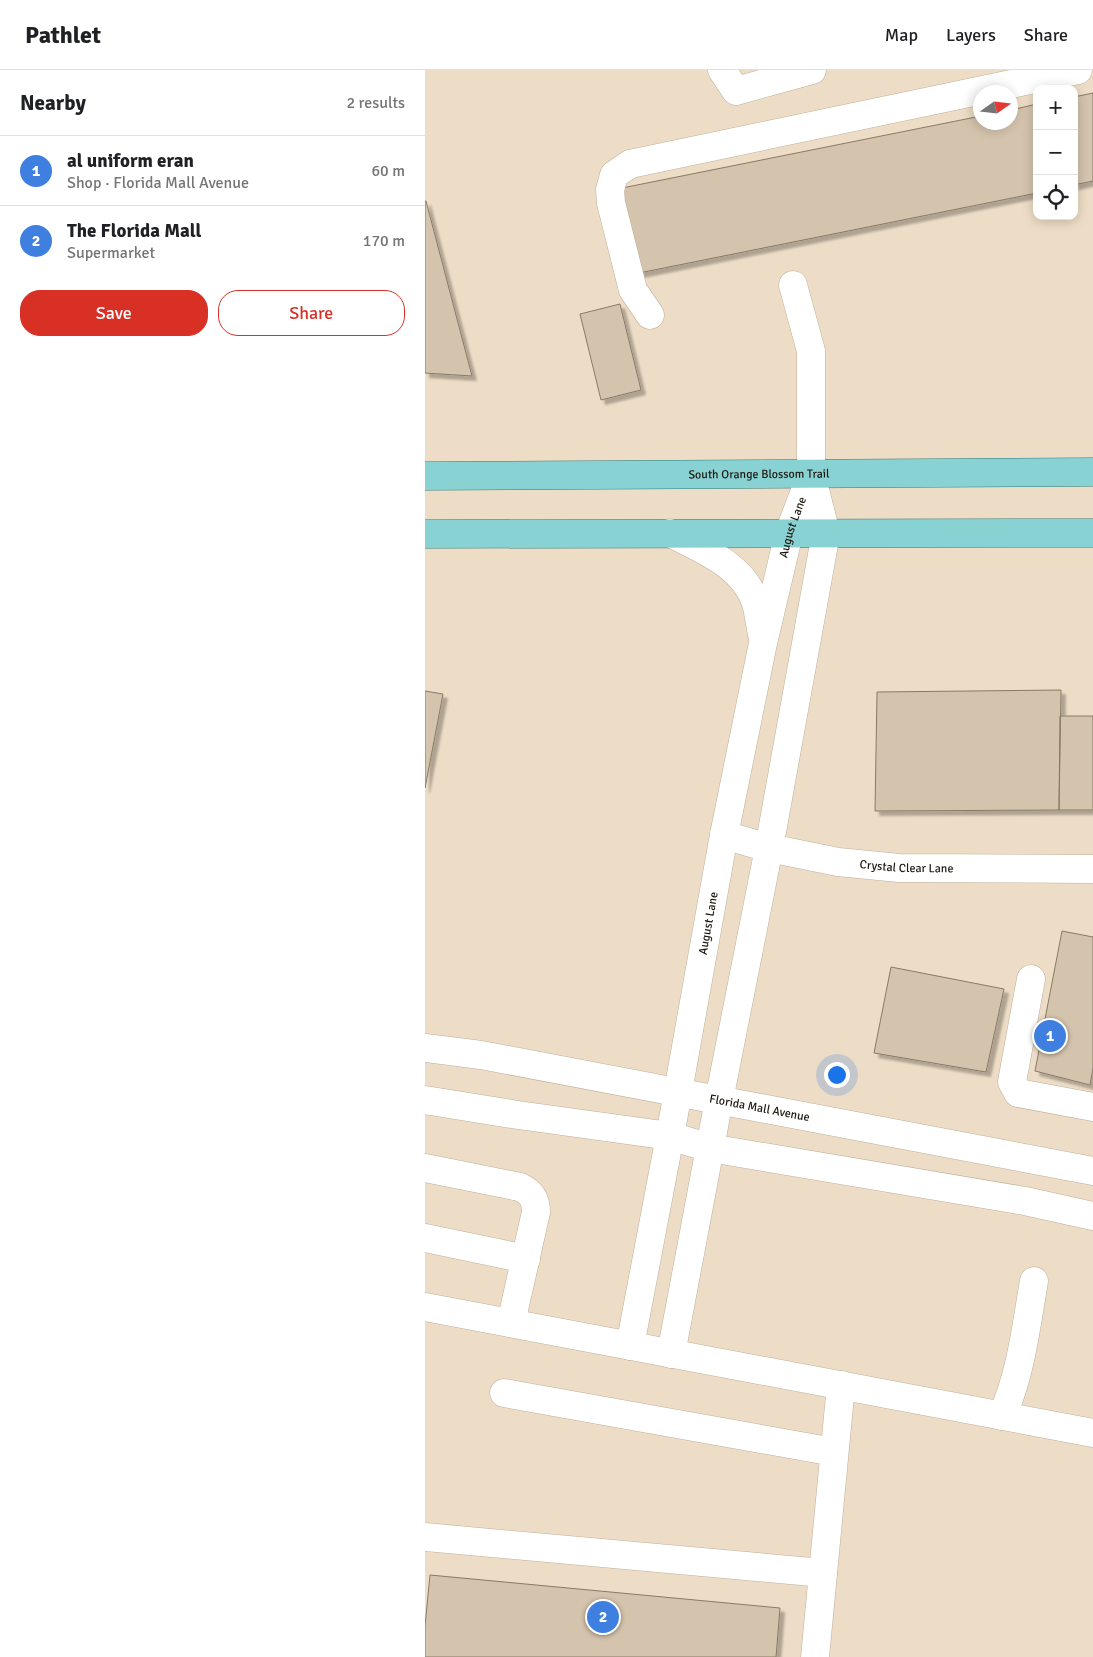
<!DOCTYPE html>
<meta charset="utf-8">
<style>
:root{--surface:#fff;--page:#f6f6f6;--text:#202124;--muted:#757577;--line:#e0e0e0;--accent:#d93025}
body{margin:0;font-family:Signika,sans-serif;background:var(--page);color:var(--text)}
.controls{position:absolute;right:15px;top:15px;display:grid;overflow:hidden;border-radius:10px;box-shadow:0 2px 12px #0003}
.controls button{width:45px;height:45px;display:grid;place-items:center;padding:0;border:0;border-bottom:1px solid var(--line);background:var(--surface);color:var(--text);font:25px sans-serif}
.compass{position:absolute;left:548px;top:15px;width:45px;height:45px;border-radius:50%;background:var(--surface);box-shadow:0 2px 12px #0003;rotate:76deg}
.you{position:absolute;left:411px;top:1004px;width:18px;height:18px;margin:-12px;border:4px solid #fff;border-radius:50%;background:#1a73e8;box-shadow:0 0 0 8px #1a73e833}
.badge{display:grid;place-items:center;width:32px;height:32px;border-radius:50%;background:var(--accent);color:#fff;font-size:16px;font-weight:700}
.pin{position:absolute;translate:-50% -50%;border:2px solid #fff;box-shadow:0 1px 5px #0006}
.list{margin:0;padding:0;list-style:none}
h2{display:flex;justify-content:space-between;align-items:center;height:65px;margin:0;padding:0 20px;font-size:21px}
h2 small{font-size:16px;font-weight:400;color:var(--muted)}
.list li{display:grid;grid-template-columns:32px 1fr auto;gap:15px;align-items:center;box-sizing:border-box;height:70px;padding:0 20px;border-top:1px solid var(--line)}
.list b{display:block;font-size:19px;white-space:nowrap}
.list p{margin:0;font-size:16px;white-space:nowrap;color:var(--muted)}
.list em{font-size:16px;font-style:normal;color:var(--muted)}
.actions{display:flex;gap:10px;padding:15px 20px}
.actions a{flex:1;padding:11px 0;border:1px solid var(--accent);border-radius:20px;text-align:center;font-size:18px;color:var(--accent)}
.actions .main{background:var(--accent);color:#fff}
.icon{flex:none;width:28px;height:28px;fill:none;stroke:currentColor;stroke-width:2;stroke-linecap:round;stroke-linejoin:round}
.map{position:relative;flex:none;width:668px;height:1587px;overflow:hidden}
header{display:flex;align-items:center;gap:30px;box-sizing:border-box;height:70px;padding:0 25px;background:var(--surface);border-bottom:1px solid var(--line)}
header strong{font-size:24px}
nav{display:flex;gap:28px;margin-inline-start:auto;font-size:18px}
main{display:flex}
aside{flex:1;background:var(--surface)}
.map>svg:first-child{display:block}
</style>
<header>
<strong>Pathlet</strong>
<nav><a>Map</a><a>Layers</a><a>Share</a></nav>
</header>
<main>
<aside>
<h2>Nearby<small>2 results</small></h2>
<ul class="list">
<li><span class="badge" style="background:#3f7fe0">1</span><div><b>al uniform eran</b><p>Shop · Florida Mall Avenue</p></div><em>60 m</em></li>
<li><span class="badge" style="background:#3f7fe0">2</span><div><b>The Florida Mall</b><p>Supermarket</p></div><em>170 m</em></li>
</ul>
<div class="actions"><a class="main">Save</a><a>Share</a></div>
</aside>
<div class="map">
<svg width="668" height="1587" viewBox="0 0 668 1587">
<defs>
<filter id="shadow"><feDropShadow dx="4.5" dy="4.5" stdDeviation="1" flood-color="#0004"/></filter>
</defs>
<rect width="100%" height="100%" fill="#eeddc6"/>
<path fill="#d4c3ad" stroke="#897a65" filter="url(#shadow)" d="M668 23V111L649 115V27Z
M612 34V123L214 203 197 118 556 46V52H586V40Z
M0 131H1L47 306 0 303Z
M195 234 216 320 176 330 155 244Z
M636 620 634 740 450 741 452 622Z
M0 621 18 624 0 718Z
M635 646H668V740H634Z
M637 861 668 867V998L665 1015 610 1001Z
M466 897 579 919 561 1002 449 983Z
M5 1505 355 1538 351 1587H0V1556Z"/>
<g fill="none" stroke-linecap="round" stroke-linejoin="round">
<defs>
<g id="minor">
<path d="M297 0 311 21 387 0"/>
<path d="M225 245 208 220 186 133 185 120 189 105 205 94 653 0"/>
<path d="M245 463C279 480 322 497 332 537 334 546 335 555 337 564"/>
<path id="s1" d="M299 765 344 778 413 792 474 798 668 799"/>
<path d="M606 909 587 1012 593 1023 668 1037"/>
<path id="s2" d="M0 978 56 985 668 1101"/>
<path d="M0 1030 93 1045 245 1066 285 1078 600 1131 668 1146"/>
<path d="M0 1098 95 1117C106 1122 111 1129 111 1142L86 1253"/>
<path d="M0 1168 101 1189"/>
<path d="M0 1237 668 1363"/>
<path id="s3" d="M205 1276 245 1066 299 765 338 573 364 463 386 405"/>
<path d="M246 1284 294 1030 344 778 401 463 386 405V281L368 215"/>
<path d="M79 1323 409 1382"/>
<path d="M577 1346C596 1304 601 1257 609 1211"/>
<path d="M0 1467 398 1503"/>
<path d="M390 1587 416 1315"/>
</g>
<g id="major">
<path id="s4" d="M0 406 668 402"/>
<path d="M0 464 668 463"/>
</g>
</defs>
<use href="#minor" stroke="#bfaf99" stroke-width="29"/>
<use href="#major" stroke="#307d7d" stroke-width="29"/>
<use href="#minor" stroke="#fff" stroke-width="28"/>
<use href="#major" stroke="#89d2d4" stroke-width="28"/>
</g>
<g text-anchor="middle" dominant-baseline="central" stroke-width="4.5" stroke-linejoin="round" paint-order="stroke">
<g font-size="12" fill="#1e1810" stroke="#eeddc6">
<text stroke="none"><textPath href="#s4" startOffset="334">South Orange Blossom Trail</textPath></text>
<text stroke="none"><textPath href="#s3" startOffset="835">August Lane</textPath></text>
<text stroke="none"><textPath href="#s1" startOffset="186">Crystal Clear Lane</textPath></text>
<text stroke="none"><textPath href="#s3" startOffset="430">August Lane</textPath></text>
<text stroke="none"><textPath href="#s2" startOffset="340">Florida Mall Avenue</textPath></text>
</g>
</g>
</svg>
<div class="controls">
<button>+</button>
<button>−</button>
<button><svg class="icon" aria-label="locate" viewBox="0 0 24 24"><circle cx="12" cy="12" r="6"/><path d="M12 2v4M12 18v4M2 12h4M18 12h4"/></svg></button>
</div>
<svg class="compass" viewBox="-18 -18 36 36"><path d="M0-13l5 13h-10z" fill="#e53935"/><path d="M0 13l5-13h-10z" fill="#757577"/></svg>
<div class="you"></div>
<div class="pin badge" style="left:625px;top:966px;background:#3f7fe0">1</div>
<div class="pin badge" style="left:178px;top:1547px;background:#3f7fe0">2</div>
</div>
</main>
